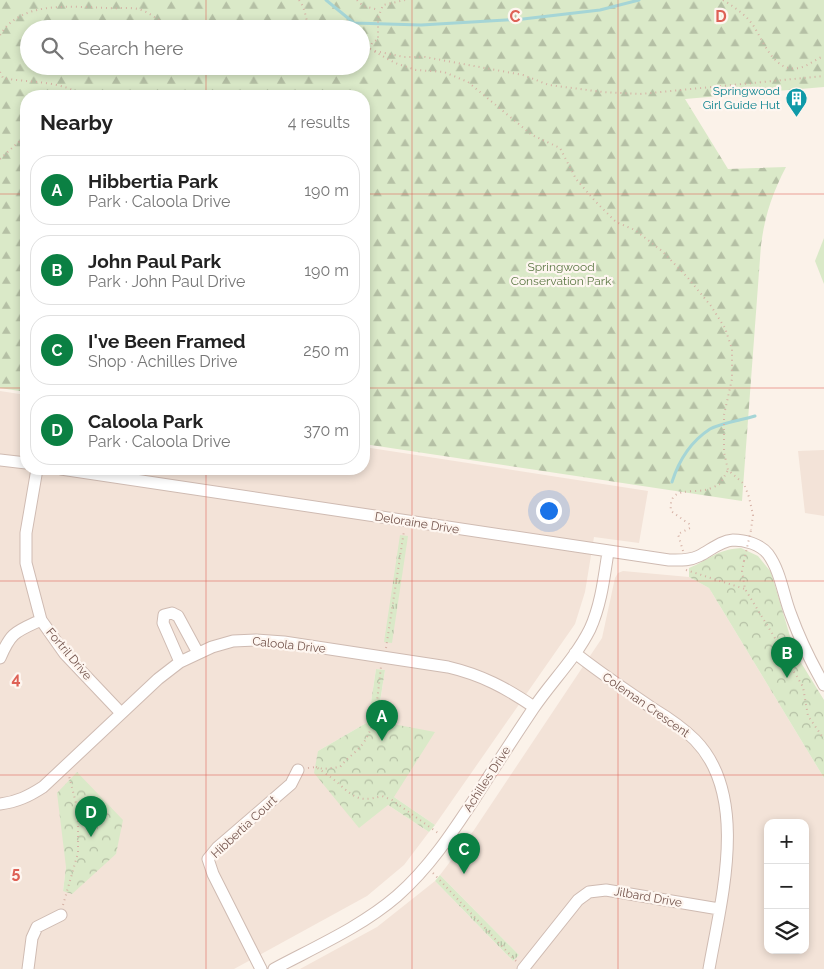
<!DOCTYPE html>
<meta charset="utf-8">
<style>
:root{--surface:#fff;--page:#f2f2f2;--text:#222;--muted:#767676;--line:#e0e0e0;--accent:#0b8043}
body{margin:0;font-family:Raleway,sans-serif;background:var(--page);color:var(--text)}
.controls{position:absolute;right:15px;bottom:15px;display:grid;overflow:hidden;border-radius:10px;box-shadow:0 2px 8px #0003}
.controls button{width:45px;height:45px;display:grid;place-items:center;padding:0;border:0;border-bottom:1px solid var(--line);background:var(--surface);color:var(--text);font:25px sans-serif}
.you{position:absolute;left:548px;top:510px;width:18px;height:18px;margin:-12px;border:4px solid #fff;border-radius:50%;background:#1a73e8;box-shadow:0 0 0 8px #1a73e833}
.badge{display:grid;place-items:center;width:32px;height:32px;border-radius:50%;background:var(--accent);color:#fff;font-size:16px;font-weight:700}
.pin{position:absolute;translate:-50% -41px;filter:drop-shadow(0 1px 2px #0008)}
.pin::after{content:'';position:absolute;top:26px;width:18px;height:15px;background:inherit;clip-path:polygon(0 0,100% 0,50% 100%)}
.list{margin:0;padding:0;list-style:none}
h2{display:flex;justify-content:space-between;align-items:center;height:65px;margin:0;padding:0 20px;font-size:21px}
h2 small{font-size:16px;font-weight:400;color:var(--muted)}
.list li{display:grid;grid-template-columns:32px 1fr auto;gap:15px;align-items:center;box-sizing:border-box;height:70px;margin:0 10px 10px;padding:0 10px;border:1px solid var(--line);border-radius:20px}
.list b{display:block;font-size:19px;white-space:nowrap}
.list p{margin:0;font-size:16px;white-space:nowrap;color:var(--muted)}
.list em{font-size:16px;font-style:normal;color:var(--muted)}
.icon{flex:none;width:28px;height:28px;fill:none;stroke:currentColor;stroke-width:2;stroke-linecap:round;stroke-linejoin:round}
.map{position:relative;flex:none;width:824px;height:969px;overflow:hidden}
.search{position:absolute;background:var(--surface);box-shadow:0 2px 8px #0003;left:20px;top:20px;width:350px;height:55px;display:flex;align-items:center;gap:12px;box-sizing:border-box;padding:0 18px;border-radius:28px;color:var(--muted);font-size:19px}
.panel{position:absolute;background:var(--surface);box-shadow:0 2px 8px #0003;left:20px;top:90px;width:350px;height:385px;border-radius:20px}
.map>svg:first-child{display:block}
</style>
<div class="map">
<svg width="824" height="969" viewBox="0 0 824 969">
<defs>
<pattern id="grass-tufts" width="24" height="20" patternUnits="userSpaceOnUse" patternTransform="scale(1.25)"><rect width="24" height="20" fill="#dae9c8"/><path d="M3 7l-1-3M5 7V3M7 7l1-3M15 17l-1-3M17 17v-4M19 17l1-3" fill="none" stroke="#b5c0a5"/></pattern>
<pattern id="forest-firs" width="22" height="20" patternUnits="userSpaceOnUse" patternTransform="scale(1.25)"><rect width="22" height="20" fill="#dae9c8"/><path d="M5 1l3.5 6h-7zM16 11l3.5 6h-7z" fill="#b5c0a5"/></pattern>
<pattern id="park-crowns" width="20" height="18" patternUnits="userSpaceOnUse" patternTransform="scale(1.25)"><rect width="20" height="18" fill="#dae9c8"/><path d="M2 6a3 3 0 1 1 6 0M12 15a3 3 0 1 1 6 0" fill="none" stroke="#b5c0a5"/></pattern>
</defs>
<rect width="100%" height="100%" fill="#fbf2e9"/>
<path fill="#f3e3d8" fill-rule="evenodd" d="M0 391 26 395V469H364V447L648 491 639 543 594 537 585 592 575 624 435 825 394 797 377 721 385 670 376 669 368 722 318 751 388 805 429 832 404 865 367 896 234 969H0ZM116 854 63 891 66 867Z
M824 450V516L805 513 798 451Z
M623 571 689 577 709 588 824 778V969H300L377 927 435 881 513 961 519 955 440 875 474 830 602 638 615 578 618 573ZM768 823H805V950H768Z"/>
<path fill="url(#grass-tufts)" d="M400 535 408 536 392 643 384 642Z
M440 875 519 955 513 961 435 881Z"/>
<path fill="url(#forest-firs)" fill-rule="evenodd" d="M0 0H824V87L685 99 728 169 786 167C772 194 765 215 761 245L742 501 364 444V96H26V392L0 388ZM29 29H361V66H29Z"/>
<path fill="url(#park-crowns)" d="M741 548 758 556 771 572 795 653 824 700V778L709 588 689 577V568C711 559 715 550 741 548Z
M376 669 385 670 377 721 435 732 394 797 435 825 429 832 388 805 359 828 314 773 318 751 368 722Z
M77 772 123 820 116 854 72 894 63 891 66 867 57 793Z"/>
<path fill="#dae9c8" d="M824 238V284L815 261Z"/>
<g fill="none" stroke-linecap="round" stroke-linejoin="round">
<path stroke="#a5d5d6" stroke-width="3" d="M326 0 354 23 421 25 523 19 600 10 639 0
M672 482C679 460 690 442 710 429 721 423 742 420 755 416"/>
<defs>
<path id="minor" d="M0 460 26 463
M37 469 26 533V563L41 620 65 654 121 713
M61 469 669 560C679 560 689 561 699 556 711 550 720 541 733 540 745 540 760 544 768 554 781 572 783 595 791 615 800 640 811 662 824 685
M575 653C600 673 626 690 652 708 667 717 682 727 695 740 750 796 721 900 709 969
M0 658C11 632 15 632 41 620
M180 662 163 623 164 615 172 613 178 616 198 653
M0 804C17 802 29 796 43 787L158 679 180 662 212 647 233 641 256 640 284 642 448 667C482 675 506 688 534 707
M28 969 32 938 37 927 61 915
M261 969 213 874 208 859 217 848 291 784 298 770
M274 969C315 947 361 927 397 896 429 868 452 833 475 798 494 768 513 739 533 709 551 682 575 659 590 629 601 605 604 578 608 552
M523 969 578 900 589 892 606 890 719 909"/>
</defs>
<use href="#minor" stroke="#cfbbb2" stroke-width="13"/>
<path stroke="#d5b1a5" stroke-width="2" stroke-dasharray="1 4" stroke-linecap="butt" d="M299 0C306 9 305 19 310 29
M357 0 363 6 379 10
M723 0C734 7 745 14 753 25 764 42 774 73 799 68 808 66 816 59 824 56
M0 35C22 0 69 7 110 8 121 9 133 6 144 11 151 14 156 19 164 22 173 24 179 22 187 22 194 21 202 27 209 29
M361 43 370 46
M370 49 395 63 416 70 444 72 468 82 532 135 560 148 576 179 596 202 616 222 635 230 662 251 688 278 711 306 725 328 732 349V379L724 415V452L728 470 744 484 749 497 753 515 751 530
M375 51 404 57H425L523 75 549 85 603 92 640 94 824 76
M361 53 370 49 372 43 378 39V18L383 5 405 0
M0 72 3 78C27 83 63 80 82 96
M0 159 23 138 26 137
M683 551 678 534 690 528 689 524 671 511C668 487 689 493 705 490 710 489 716 486 720 484L728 470
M744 561 742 571 745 589 778 643 789 667 795 673 803 687 808 716 824 739
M686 570 745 589
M386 648 404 531
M316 767 323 769 340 767C347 758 357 752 364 742 377 724 378 688 381 667
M308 768 316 767C322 771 328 775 333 779 352 794 355 804 382 796L392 800 438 833
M433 873 516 961
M63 905 78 853V811L69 776"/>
<use href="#minor" stroke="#fff" stroke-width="11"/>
<path stroke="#d5b1a5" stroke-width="2" stroke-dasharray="1 4" stroke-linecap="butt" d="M744 561 751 530"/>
</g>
<path fill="none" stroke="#de6156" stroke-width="1" stroke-opacity="0.55" d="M206 0V29M412 0V969M618 0V969M206 66V96M0 194H26M364 194H824M0 388H26M364 388H824M206 469V969M0 581H824M0 775H824"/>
<defs>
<symbol id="building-pin" viewBox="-11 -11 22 30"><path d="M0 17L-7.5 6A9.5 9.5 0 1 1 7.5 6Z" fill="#0f9aa8" stroke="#fef6f0"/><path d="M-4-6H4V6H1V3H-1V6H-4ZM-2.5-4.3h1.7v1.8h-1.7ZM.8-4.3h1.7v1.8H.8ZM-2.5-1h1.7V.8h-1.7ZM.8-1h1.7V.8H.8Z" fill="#fff"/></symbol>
</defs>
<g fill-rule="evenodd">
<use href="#building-pin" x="784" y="86" width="25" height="34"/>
</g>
<g text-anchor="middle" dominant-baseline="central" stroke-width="4.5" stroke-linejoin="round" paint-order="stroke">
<g font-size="12" fill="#0d838f" stroke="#fef6f0" text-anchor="end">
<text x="780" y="91">Springwood<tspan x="780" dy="14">Girl Guide Hut</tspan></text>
</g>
<g font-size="12" fill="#5d7946" stroke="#fef6f0">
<text x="561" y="267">Springwood<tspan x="561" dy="14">Conservation Park</tspan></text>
</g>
<g font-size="12" fill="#75564e" stroke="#fef6f0">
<text transform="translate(417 523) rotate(9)">Deloraine Drive</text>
<text transform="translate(289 645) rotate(6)">Caloola Drive</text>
<text transform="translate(69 654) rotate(50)">Fortril Drive</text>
<text transform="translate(646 705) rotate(35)">Coleman Crescent</text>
<text transform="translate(487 779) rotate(-57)">Achilles Drive</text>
<text transform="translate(244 827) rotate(-43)">Hibbertia Court</text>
<text transform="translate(648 897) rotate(10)">Jilbard Drive</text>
</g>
</g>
<g font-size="16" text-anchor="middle" font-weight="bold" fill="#de6156" stroke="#fef6f0" stroke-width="4.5" stroke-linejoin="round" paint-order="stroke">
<text x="515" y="22">C</text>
<text x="721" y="22">D</text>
<text x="16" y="684">4</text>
<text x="16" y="878">5</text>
</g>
</svg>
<div class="controls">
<button>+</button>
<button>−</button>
<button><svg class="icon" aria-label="layers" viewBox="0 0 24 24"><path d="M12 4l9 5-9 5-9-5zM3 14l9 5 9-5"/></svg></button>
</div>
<div class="you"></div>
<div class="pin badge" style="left:382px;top:741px">A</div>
<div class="pin badge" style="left:787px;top:678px">B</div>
<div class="pin badge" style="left:464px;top:874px">C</div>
<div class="pin badge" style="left:91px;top:837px">D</div>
<div class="search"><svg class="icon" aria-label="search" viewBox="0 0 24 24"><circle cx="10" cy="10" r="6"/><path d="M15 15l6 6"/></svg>Search here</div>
<section class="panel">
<h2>Nearby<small>4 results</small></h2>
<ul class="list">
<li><span class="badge">A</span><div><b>Hibbertia Park</b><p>Park · Caloola Drive</p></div><em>190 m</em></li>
<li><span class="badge">B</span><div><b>John Paul Park</b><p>Park · John Paul Drive</p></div><em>190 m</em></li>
<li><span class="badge">C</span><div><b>I've Been Framed</b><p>Shop · Achilles Drive</p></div><em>250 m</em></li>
<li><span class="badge">D</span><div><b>Caloola Park</b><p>Park · Caloola Drive</p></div><em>370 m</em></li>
</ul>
</section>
</div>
